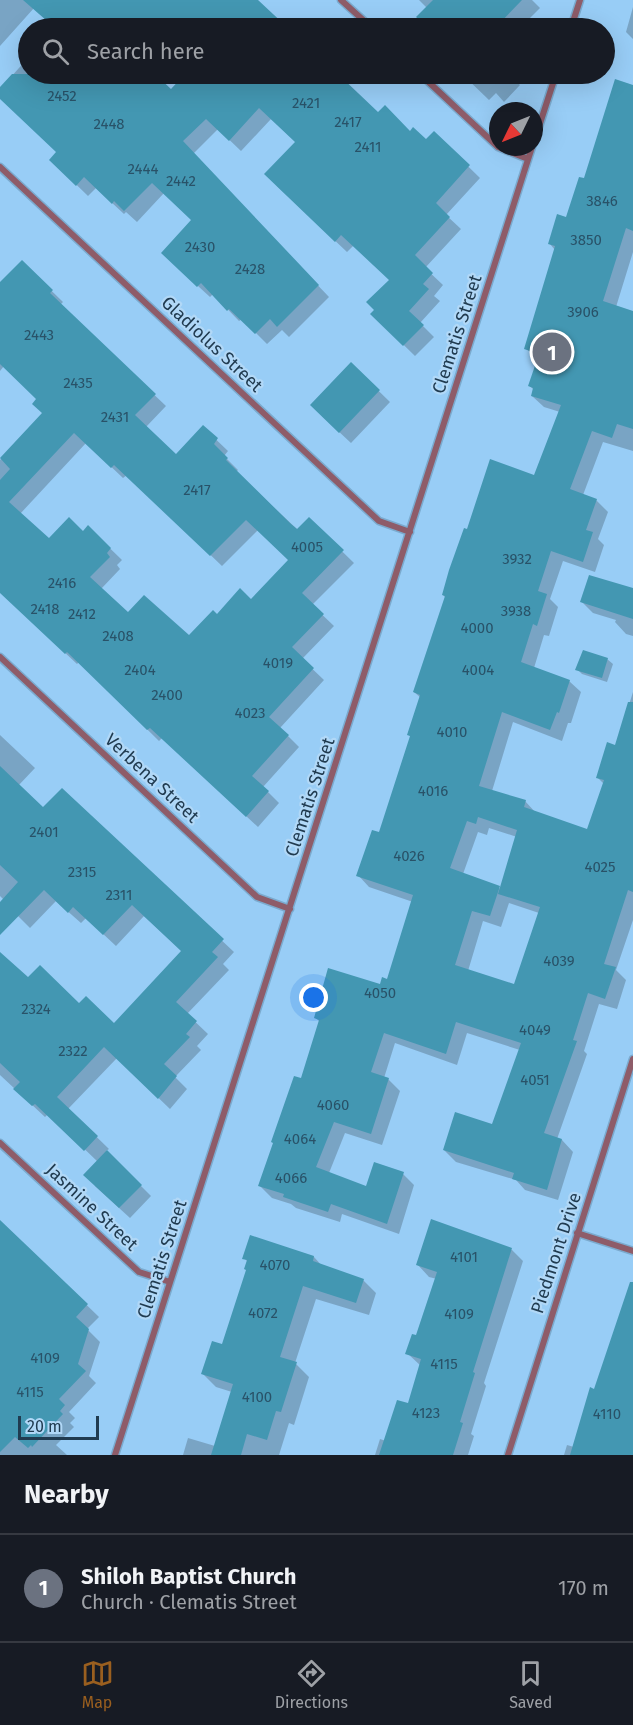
<!DOCTYPE html>
<meta charset="utf-8">
<style>
:root{--surface:#171b24;--page:#242831;--text:#f1f3f6;--muted:#9ea1a6;--line:#363941;--accent:#9a5f1f}
body{margin:0;font-family:"Fira Sans",sans-serif;background:var(--page);color:var(--text)}
.compass{position:absolute;left:489px;top:102px;width:54px;height:54px;border-radius:50%;background:var(--surface);box-shadow:0 6px 24px #0002;rotate:227deg}
.scale{position:absolute;left:18px;bottom:15px;width:81px;box-sizing:border-box;padding-left:6px;border:3px solid #203b50;border-top:0;font-size:16px;line-height:21px;white-space:nowrap;color:#203b50;-webkit-text-stroke:4px #b1d8f7;paint-order:stroke}
.you{position:absolute;left:314px;top:998px;width:21px;height:21px;margin:-15px;border:4px solid #fff;border-radius:50%;background:#1a73e8;box-shadow:0 0 0 9px #1a73e833}
.badge{display:grid;place-items:center;width:39px;height:39px;border-radius:50%;background:var(--accent);color:#fff;font-size:20px;font-weight:700}
.pin{position:absolute;translate:-50% -50%;border:3px solid #fff;box-shadow:0 2px 6px #0006}
.list{margin:0;padding:0;list-style:none}
h2{display:flex;justify-content:space-between;align-items:center;height:78px;margin:0;padding:0 24px;font-size:26px}
h2 small{font-size:20px;font-weight:400;color:var(--muted)}
.list li{display:grid;grid-template-columns:39px 1fr auto;gap:18px;align-items:center;box-sizing:border-box;height:108px;padding:0 24px;border-top:2px solid var(--line)}
.list b{display:block;font-size:22px;white-space:nowrap}
.list p{margin:0;font-size:20px;white-space:nowrap;color:var(--muted)}
.list em{font-size:20px;font-style:normal;color:var(--muted)}
.icon{flex:none;width:33px;height:33px;fill:none;stroke:currentColor;stroke-width:2;stroke-linecap:round;stroke-linejoin:round}
.map{position:relative;flex:none;width:633px;height:1455px;overflow:hidden}
.search{position:absolute;background:var(--surface);box-shadow:0 6px 24px #0002;left:18px;right:18px;top:18px;height:66px;display:flex;align-items:center;gap:15px;box-sizing:border-box;padding:0 21px;border-radius:33px;color:var(--muted);font-size:22px}
.sheet{height:186px;background:var(--surface)}
nav{display:flex;justify-content:space-around;align-items:center;box-sizing:border-box;height:84px;border-top:2px solid var(--line);background:var(--surface);font-size:16px;color:var(--muted)}
nav a{display:grid;justify-items:center;gap:3px}
nav .on{color:var(--accent)}
.map>svg:first-child{display:block}
</style>
<div class="map">
<svg width="633" height="1455" viewBox="0 0 633 1455">
<rect width="100%" height="100%" fill="#98cdf6"/>
<path fill="#0003" fill-rule="evenodd" d="M0 0H254L285 28H182L178 24 173 28H56L34 8 0 46Z
M419 0H532L540 8 520 28H430L418 17 427 8Z
M633 7V39L626 32Z
M28 58V74H152L171 91 187 74H336L378 114 426 141 434 133 480 178 446 215 461 229 425 268 443 285 434 296 440 301 420 323 434 337 415 356 372 314 390 280 354 245 347 252 277 186 297 143 271 119 241 151 218 129 193 154 329 297 289 337 282 330 267 344 242 319 239 321 213 294 210 297 175 265 193 221 164 193 137 222 126 212 124 214 96 188 88 196 51 160 58 153 0 97V89Z
M462 74H509L520 85 504 102 496 93 489 100Z
M633 86V252L616 307 633 312V451L603 442 583 495 596 500 608 512 598 539 604 545 595 572 563 561 550 599 558 607 549 636 544 635 534 668 569 681 581 692 571 723H568L562 741 513 722 492 791 525 801 536 813 588 831 604 784 597 777 616 746 633 692V920L616 970 626 980 617 1009 599 1004 584 1051 587 1054 557 1139 562 1140 573 1152 558 1200 525 1190 516 1180 456 1162 444 1150 493 1126 520 1050 467 1033 457 1065 395 1043 384 1078 388 1079 400 1091 382 1145 345 1133 329 1173 367 1188 403 1174 414 1185 399 1234 342 1214 340 1222 296 1208 291 1204 272 1198 260 1186 302 1080 320 1022 316 1018 381 986 388 981 413 902 369 887 358 875 380 834 411 737 409 735 421 698 414 692 446 598 443 595 468 531 535 477 560 412 544 407 532 396 534 390 530 386 538 360 526 348 555 250 550 244 567 219ZM489 828 517 837 501 889 463 874 478 832 487 835ZM509 903 539 913 515 986 468 971 483 921 501 927Z
M22 262 63 302 60 305 166 406 146 427 176 457 203 427 228 451 224 456 238 470 236 472 298 530 309 519 354 563 312 605 334 626 302 659 324 680 280 728 299 747 263 787 279 803 258 827 162 738 159 741 79 662 77 664 0 592V460L44 414 38 399 4 366 0 371V285ZM86 443 123 478 127 475 222 566 258 530 290 561 251 601 189 637 128 614 101 589 120 569 117 565 122 560 88 527 83 533 49 541 20 514Z
M351 364 390 402 351 443 322 416Z
M633 590V636L626 634 615 622 616 620 593 613 581 601Z
M607 659 613 664 607 682 582 674 577 669Z
M0 735 35 768 18 786 44 810 62 790 234 952 223 964 229 970 187 1014 208 1034 197 1046 201 1050 175 1077 187 1089 170 1109 117 1058 68 1109 109 1149 106 1151 151 1196 130 1218 95 1186 98 1162 48 1114 45 1117 0 1075V954L28 979 114 1025 183 952 144 916 116 946 86 918 81 923 56 901 30 928 3 901 4 900 0 896Z
M0 1221 99 1317 87 1329 100 1342 89 1376 96 1383 69 1412 75 1418 70 1423 74 1427 56 1445 67 1455H0Z
M432 1221 512 1250 523 1261 484 1383 486 1386 471 1434 474 1436 468 1455H375L380 1439 386 1441 409 1405 421 1366 407 1353 417 1337 437 1279 429 1277 418 1265Z
M314 1257 323 1267 363 1280 376 1293 369 1315 316 1299 295 1363 309 1377 294 1425 289 1423 279 1455H183L188 1438 215 1446 232 1392 216 1387 203 1374 223 1346 248 1271V1262L244 1258Z
M633 1297V1455H564L567 1445 574 1447Z"/>
<path fill="#4397b2" fill-rule="evenodd" d="M23 0H258L288 28H55Z
M433 0H522L495 28H428L416 17Z
M12 74H155L171 89 185 74H338L378 112 385 105 410 131 413 127 426 139 434 131 470 165 436 203 450 217 415 255 433 273 423 284 429 289 409 311 424 325 403 346 370 314 374 310 366 302 389 280 341 235 335 242 264 174 295 142 259 108 229 141 206 119 183 141 319 285 277 327 270 319 255 334 229 309 227 311 201 283 197 287 161 253 191 220 152 183 124 211 114 201 112 204 84 177 76 186 49 160 56 152 0 99V87Z
M615 79 633 85V231L626 228 603 301 633 311V429L617 424 612 438 592 431 570 489 597 499 586 530 593 532 583 562 551 551 538 591 547 594 537 626 533 624 521 662 570 680 559 713 557 712 550 730 502 712 479 786 526 800 524 807 587 829 604 780 596 778 607 742 615 745 628 702H633V892L628 890 604 964 616 967 605 999 588 993 573 1040 577 1041 544 1133 562 1139 547 1190 512 1179 514 1173 443 1150 455 1112 492 1124 521 1043 456 1022 446 1054 384 1033 371 1072 389 1078 371 1134 334 1122 316 1167 366 1186 374 1162 404 1172 387 1224 331 1204 328 1212 283 1197 284 1194 258 1186 273 1143 271 1142 294 1076 301 1078 319 1020 314 1018 328 968 380 984 382 977 387 979 413 895 356 876 372 830 379 832 410 736 407 735 420 695 413 692 445 596 442 595 449 570 464 528 467 529 490 459 534 475 561 405 531 396 533 388 528 386 538 357 532 355 533 352 524 349 555 246 548 244 557 214 566 217 579 177 584 178ZM478 817 517 830 498 894 540 907 514 984 455 965 472 911 490 916 500 886 450 868 467 821 476 824Z
M22 260 53 290 50 293 156 394 135 415 176 454 203 425 218 438 214 444 228 458 226 460 291 524 297 529 309 517 344 550 302 593 324 614 292 647 314 668 269 717 289 735 252 776 269 791 246 817 150 728 147 730 67 652 65 654 0 593V480L10 469 0 458 42 413 32 404 36 399 0 364V282ZM74 433 111 468 114 465 210 556 246 520 288 560 251 599 240 588 217 614 213 610 189 635 144 595 128 612 90 577 110 557 107 553 111 548 88 525 83 531 69 517 49 538 9 502Z
M351 362 380 390 339 433 310 405Z
M589 575 633 588V619L580 602Z
M583 650 608 658 602 678 575 670Z
M0 766 43 807 62 788 224 939 212 952 218 957 176 1002 197 1021 186 1034 190 1037 164 1064 177 1076 158 1099 104 1047 57 1097 98 1136 84 1151 35 1104 32 1106 13 1089 20 1082 0 1063V952L28 977 40 965 79 1003 86 996 114 1023 181 951 132 905 103 935 73 907 68 913 44 890 0 935V902L18 882 0 865Z
M107 1150 142 1185 119 1208 83 1175Z
M431 1219 512 1248 473 1372 475 1373 460 1422 463 1423 453 1455H379L397 1400 408 1403 421 1359 405 1354 412 1334 416 1335 437 1272 416 1265Z
M0 1220 88 1304 76 1317 89 1329 78 1364 86 1371 59 1399 65 1405 60 1411 63 1414 32 1447 31 1445 28 1448 15 1437 0 1452Z
M250 1235 314 1256 313 1261 364 1279 356 1303 303 1286 280 1357 297 1362 281 1412 276 1411 267 1440 247 1434 241 1455H211L233 1384 201 1374 212 1341 222 1344 246 1270 244 1269 247 1260 242 1259Z
M630 1282H633V1455H570L590 1387 594 1389Z"/>
<g fill="none" stroke-linecap="round" stroke-linejoin="round">
<defs>
<path id="street" d="M341 0 372 28
M571 28 580 0
M420 74 498 147
M534 142 556 74
M498 147 528 159
M0 167 379 521 410 532
M0 657 257 897 290 909
M0 1143 139 1272 170 1282
M577 1233 633 1251
M115 1455 532 147
M508 1455 633 1059"/>
</defs>
<use href="#street" stroke="#7baace" stroke-width="9"/>
<use href="#street" stroke="#8e5c69" stroke-width="6"/>
</g>
<g text-anchor="middle" dominant-baseline="central" stroke-width="4.5" stroke-linejoin="round" paint-order="stroke">
<g font-size="15" fill="#295268">
<text x="62" y="96">2452</text>
<text x="306" y="103">2421</text>
<text x="348" y="122">2417</text>
<text x="109" y="124">2448</text>
<text x="368" y="147">2411</text>
<text x="143" y="169">2444</text>
<text x="181" y="181">2442</text>
<text x="602" y="201">3846</text>
<text x="586" y="240">3850</text>
<text x="200" y="247">2430</text>
<text x="250" y="269">2428</text>
<text x="583" y="312">3906</text>
<text x="39" y="335">2443</text>
<text x="78" y="383">2435</text>
<text x="115" y="417">2431</text>
<text x="197" y="490">2417</text>
<text x="307" y="547">4005</text>
<text x="517" y="559">3932</text>
<text x="62" y="583">2416</text>
<text x="45" y="609">2418</text>
<text x="516" y="611">3938</text>
<text x="82" y="614">2412</text>
<text x="477" y="628">4000</text>
<text x="118" y="636">2408</text>
<text x="278" y="663">4019</text>
<text x="140" y="670">2404</text>
<text x="478" y="670">4004</text>
<text x="167" y="695">2400</text>
<text x="250" y="713">4023</text>
<text x="452" y="732">4010</text>
<text x="433" y="791">4016</text>
<text x="44" y="832">2401</text>
<text x="409" y="856">4026</text>
<text x="600" y="867">4025</text>
<text x="82" y="872">2315</text>
<text x="119" y="895">2311</text>
<text x="559" y="961">4039</text>
<text x="380" y="993">4050</text>
<text x="36" y="1009">2324</text>
<text x="535" y="1030">4049</text>
<text x="73" y="1051">2322</text>
<text x="535" y="1080">4051</text>
<text x="333" y="1105">4060</text>
<text x="300" y="1139">4064</text>
<text x="291" y="1178">4066</text>
<text x="464" y="1257">4101</text>
<text x="275" y="1265">4070</text>
<text x="263" y="1313">4072</text>
<text x="459" y="1314">4109</text>
<text x="45" y="1358">4109</text>
<text x="444" y="1364">4115</text>
<text x="30" y="1392">4115</text>
<text x="257" y="1397">4100</text>
<text x="426" y="1413">4123</text>
<text x="607" y="1414">4110</text>
</g>
<g font-size="18" fill="#203b50" stroke="#b1d8f7">
<text transform="translate(457 334) rotate(-72)">Clematis Street</text>
<text transform="translate(212 344) rotate(43)">Gladiolus Street</text>
<text transform="translate(152 778) rotate(43)">Verbena Street</text>
<text transform="translate(310 797) rotate(-72)">Clematis Street</text>
<text transform="translate(92 1207) rotate(43)">Jasmine Street</text>
<text transform="translate(556 1253) rotate(-72)">Piedmont Drive</text>
<text transform="translate(162 1259) rotate(-72)">Clematis Street</text>
</g>
</g>
</svg>
<svg class="compass" viewBox="-18 -18 36 36"><path d="M0-13l5 13h-10z" fill="#e53935"/><path d="M0 13l5-13h-10z" fill="#9ea1a6"/></svg>
<div class="scale">20 m</div>
<div class="you"></div>
<div class="pin badge" style="left:552px;top:352px;background:#6b7280">1</div>
<div class="search"><svg class="icon" aria-label="search" viewBox="0 0 24 24"><circle cx="10" cy="10" r="6"/><path d="M15 15l6 6"/></svg>Search here</div>
</div>
<section class="sheet">
<h2>Nearby<small></small></h2>
<ul class="list">
<li><span class="badge" style="background:#6b7280">1</span><div><b>Shiloh Baptist Church</b><p>Church · Clematis Street</p></div><em>170 m</em></li>
</ul>
</section>
<nav>
<a class="on"><svg class="icon" aria-label="map" viewBox="0 0 24 24"><path d="M3 6l6-2 6 2 6-2v14l-6 2-6-2-6 2zM9 4v14M15 6v14"/></svg>Map</a>
<a><svg class="icon" aria-label="directions" viewBox="0 0 24 24"><path d="M12 3l9 9-9 9-9-9zM9 14v-3h6M13 9l2 2-2 2"/></svg>Directions</a>
<a><svg class="icon" aria-label="saved" viewBox="0 0 24 24"><path d="M7 4h10v16l-5-4-5 4z"/></svg>Saved</a>
</nav>
